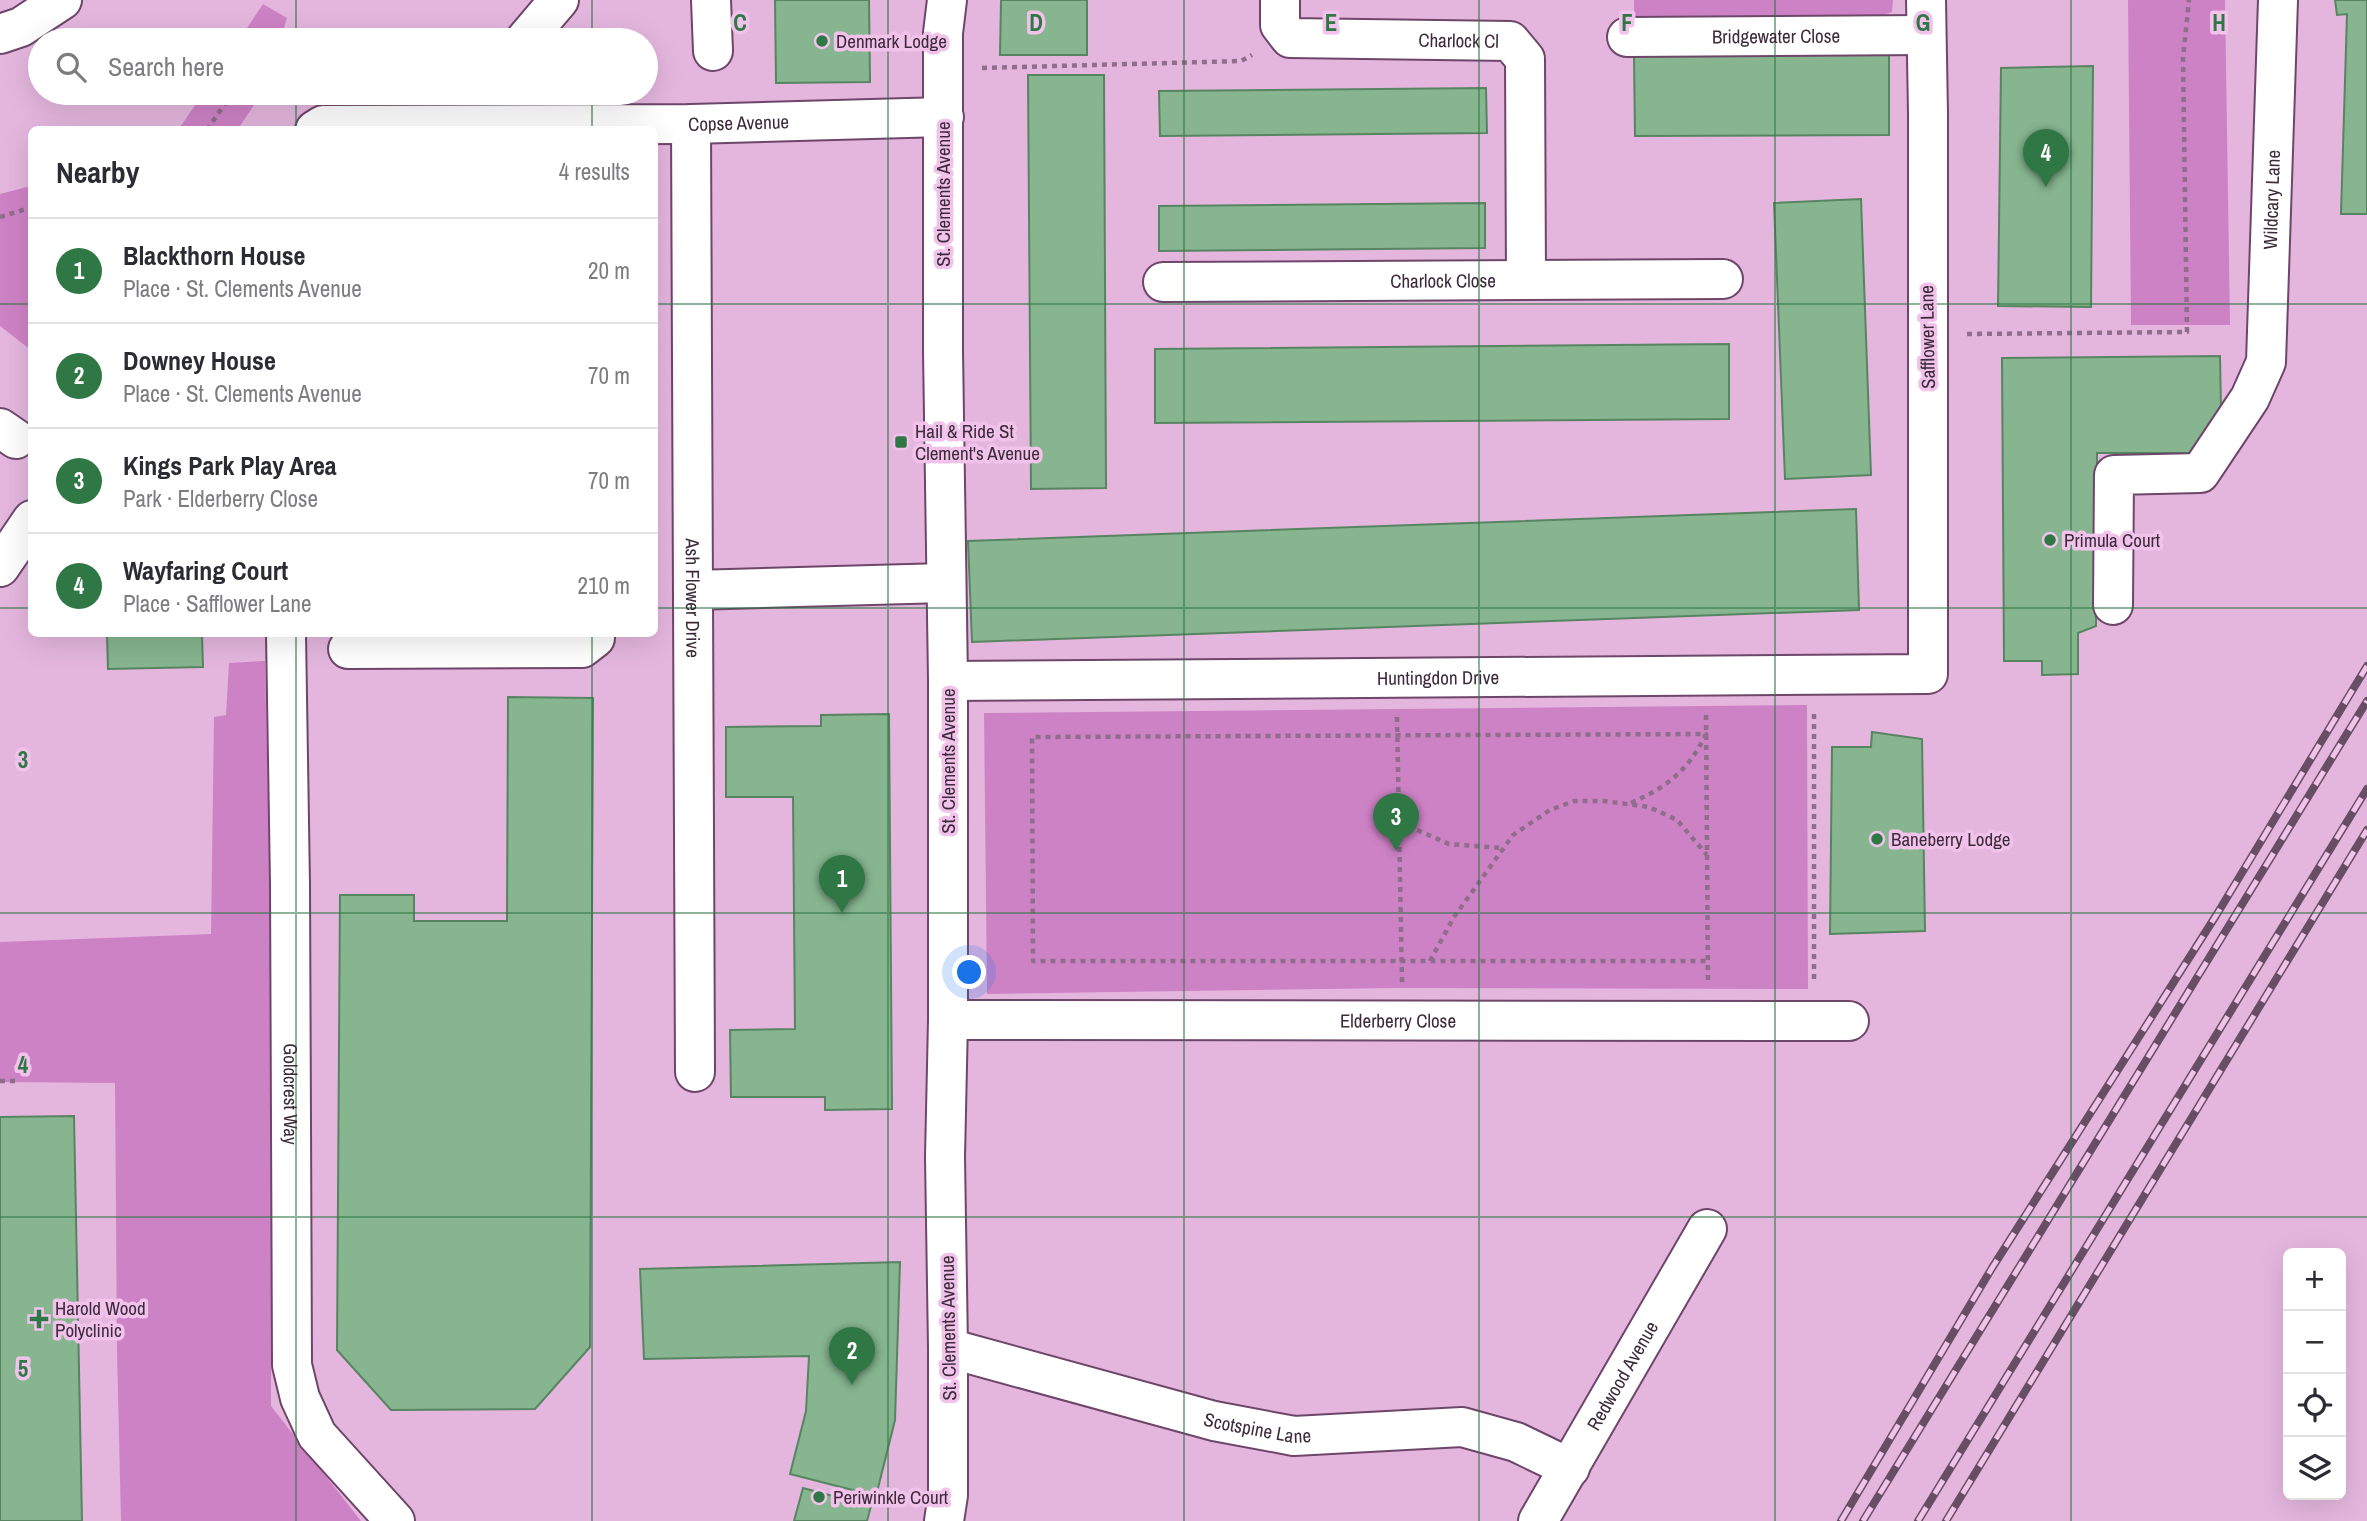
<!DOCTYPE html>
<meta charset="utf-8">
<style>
:root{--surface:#fff;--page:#f7f7f7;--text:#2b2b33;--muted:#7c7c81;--line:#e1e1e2;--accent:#2f7744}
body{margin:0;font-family:"Archivo Narrow",sans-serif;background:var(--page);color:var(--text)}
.controls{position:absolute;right:21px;bottom:21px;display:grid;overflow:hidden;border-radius:10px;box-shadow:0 7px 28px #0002}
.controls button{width:63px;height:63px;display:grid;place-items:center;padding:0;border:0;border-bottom:2px solid var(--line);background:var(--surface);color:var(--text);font:35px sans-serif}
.you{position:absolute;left:970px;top:973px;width:24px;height:24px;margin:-18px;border:5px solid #fff;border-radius:50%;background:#1a73e8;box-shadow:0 0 0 10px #1a73e833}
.badge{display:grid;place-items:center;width:46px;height:46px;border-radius:50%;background:var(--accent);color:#fff;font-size:23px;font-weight:700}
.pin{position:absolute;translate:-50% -58px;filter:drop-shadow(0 2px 4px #0008)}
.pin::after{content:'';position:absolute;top:37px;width:24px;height:21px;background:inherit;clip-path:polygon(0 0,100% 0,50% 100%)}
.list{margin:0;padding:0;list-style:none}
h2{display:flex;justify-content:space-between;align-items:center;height:91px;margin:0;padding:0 28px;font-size:30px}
h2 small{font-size:23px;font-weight:400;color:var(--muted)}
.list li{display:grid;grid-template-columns:46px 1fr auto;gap:21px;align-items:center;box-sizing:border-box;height:105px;padding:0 28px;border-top:2px solid var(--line)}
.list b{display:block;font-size:26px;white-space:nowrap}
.list p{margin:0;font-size:23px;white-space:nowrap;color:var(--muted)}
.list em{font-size:23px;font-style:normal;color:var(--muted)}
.icon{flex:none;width:38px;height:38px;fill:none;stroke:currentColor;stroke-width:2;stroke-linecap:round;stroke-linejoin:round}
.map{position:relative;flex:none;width:2367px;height:1521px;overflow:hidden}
.search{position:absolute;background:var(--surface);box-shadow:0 7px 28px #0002;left:28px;top:28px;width:630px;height:77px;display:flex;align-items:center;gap:18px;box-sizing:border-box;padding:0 24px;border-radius:38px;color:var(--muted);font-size:26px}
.panel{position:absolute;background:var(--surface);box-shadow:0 7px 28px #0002;left:28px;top:126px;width:630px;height:511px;border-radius:10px}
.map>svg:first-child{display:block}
</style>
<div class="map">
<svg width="2367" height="1521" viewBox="0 0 2367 1521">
<rect width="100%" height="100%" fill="#e4b6de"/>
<path fill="#ce82c6" d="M1634 0H1893L1892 12 1872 19 1634 20Z
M2128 0H2225L2230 325H2131Z
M263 4 287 18 280 40H239Z
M203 93H262L238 129H179Z
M31 186H32L31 350 0 326V194Z
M265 661 271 938V1406L361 1521H121L117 1352 115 1083 0 1082V942L211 934 214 717 226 715 229 663Z
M1807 705 1808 989 1397 988 987 994 984 713Z"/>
<path fill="#86b58f" stroke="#578561" stroke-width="2" d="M775 0H869L870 82 776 83Z
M1001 0H1087V55H1000Z
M2335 0H2367V214H2341L2347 14 2337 15Z
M1889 54V135L1635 136 1634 55Z
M2093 66 2091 307 1998 306 2001 68Z
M1028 75H1104L1106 488 1031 489Z
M1486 88 1487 133 1160 136 1159 91Z
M1861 199 1871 475 1785 479 1774 203Z
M1485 203V248L1159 251V206Z
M1729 344V419L1155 423V349Z
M2220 356 2221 410 2193 453H2097L2096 626 2078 633V674L2042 675V661H2004L2002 358Z
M1856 509 1859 610 972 642 968 541Z
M107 634H202L203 667 108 669Z
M508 697 593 698 590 1347 535 1409 391 1410 337 1350 340 895H414V921H507Z
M889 714 892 1109 825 1110V1097H731L730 1030 795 1029 793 797H726V727L821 726V715Z
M1872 732 1922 739 1925 931 1830 934 1832 747H1871Z
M74 1116 82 1521H0V1117Z
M900 1262 895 1420 876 1496 790 1474 806 1411 809 1356 644 1359 640 1269Z
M803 1488 871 1506 867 1521H794Z"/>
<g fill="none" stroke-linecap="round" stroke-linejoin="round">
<defs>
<g id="minor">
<path d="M711 0 713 51"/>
<path id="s1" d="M1280 0V25L1290 38 1510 41 1525 59 1526 279"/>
<path d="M0 34 21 27 62 0"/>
<path id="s2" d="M1627 37 1925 35"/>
<path d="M525 40 559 0"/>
<path id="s3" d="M691 124 695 1072"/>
<path id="s4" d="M315 130 323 125 691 124 944 117"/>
<path id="s5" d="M1163 282 1723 279"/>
<path d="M0 428 16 439"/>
<path d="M0 567 32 520"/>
<path d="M693 590 945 583"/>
<path id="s6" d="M2113 605 2114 475 2200 473 2250 398 2266 362 2278 0"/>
<path id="s7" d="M286 634 290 884 292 1365 300 1398 317 1435 395 1521"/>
<path d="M348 649 582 648 595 638V634"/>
<path id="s8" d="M948 681 1928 674V114L1926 0"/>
<path id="s9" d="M948 1020 1849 1021"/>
<path id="s10" d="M948 1348 1214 1421 1294 1436 1462 1427 1516 1442 1570 1468"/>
<path d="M944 1521 948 1495V1348L945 1157 948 1020V681L943 351V33L947 0"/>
<path id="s11" d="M1538 1521 1707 1229"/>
</g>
</defs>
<use href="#minor" stroke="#6e466a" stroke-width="42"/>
<path stroke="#8e6e8a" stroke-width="4.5" stroke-dasharray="5 5" stroke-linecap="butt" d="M982 68 1241 61 1252 55
M207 130 232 93
M0 217 32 207
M1967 334 2187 332 2183 58 2189 0
M1814 714V982
M1706 715 1708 983
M1397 717 1402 982
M1631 803C1667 787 1689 770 1706 734L1032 737 1033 961H1708
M1399 822 1449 844 1502 848
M1430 961 1454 917 1513 835 1550 810 1574 801H1604L1649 807 1677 820 1707 855
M0 1081H19"/>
<use href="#minor" stroke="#fff" stroke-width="38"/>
<defs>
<path id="rail" d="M1841 1521 1992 1268 2217 914 2367 666
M1863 1521 2367 701
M1918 1521 2367 789
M1946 1521 2367 830"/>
</defs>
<use href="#rail" stroke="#674e64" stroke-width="8"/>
<use href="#rail" stroke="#f1c3eb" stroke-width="5" stroke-dasharray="16" stroke-linecap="butt"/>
</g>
<path fill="none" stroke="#2f7744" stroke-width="2" stroke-opacity="0.55" d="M296 0V40M592 0V40M888 0V1521M1184 0V1521M1479 0V1521M1775 0V1521M2071 0V1521M296 93V130M592 93V130M0 304H32M654 304H2367M0 608H32M654 608H2367M296 634V1521M592 634V1521M0 913H2367M0 1217H2367"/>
<g fill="#2f7744" stroke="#f1c3eb" stroke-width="2.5">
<circle cx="822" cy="41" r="7"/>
<rect x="894" y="435" width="14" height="14" rx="3.5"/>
<circle cx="2050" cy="540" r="7"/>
<circle cx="1877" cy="839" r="7"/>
<path d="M35.5 1308.5h7v7h7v7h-7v7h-7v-7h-7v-7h7z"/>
<circle cx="819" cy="1497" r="7"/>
</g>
<g text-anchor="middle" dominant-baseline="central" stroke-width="7" stroke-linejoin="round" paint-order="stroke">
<g font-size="19" fill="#3d2b3b" stroke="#f1c3eb">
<text stroke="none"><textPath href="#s2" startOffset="149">Bridgewater Close</textPath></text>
<text stroke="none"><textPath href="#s1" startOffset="210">Charlock Cl</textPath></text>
<text stroke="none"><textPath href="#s4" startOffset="425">Copse Avenue</textPath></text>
<text transform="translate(943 194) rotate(-90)">St. Clements Avenue</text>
<text stroke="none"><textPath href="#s6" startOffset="508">Wildcary Lane</textPath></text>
<text stroke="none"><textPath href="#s5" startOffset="280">Charlock Close</textPath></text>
<text transform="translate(1927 337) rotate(-91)">Safflower Lane</text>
<text stroke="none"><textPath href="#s3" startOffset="474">Ash Flower Drive</textPath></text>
<text stroke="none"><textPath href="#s8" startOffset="490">Huntingdon Drive</textPath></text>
<text transform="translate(948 761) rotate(-90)">St. Clements Avenue</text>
<text stroke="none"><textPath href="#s9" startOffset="450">Elderberry Close</textPath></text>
<text stroke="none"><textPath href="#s7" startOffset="460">Goldcrest Way</textPath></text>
<text transform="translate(948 1328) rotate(-91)">St. Clements Avenue</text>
<text stroke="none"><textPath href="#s11" startOffset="168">Redwood Avenue</textPath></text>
<text stroke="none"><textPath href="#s10" startOffset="320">Scotspine Lane</textPath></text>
</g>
<g font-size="19" fill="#3d2b3b" stroke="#f1c3eb" text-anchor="start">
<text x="836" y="41">Denmark Lodge</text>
<text x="915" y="431">Hail &amp; Ride St<tspan x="915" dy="22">Clement's Avenue</tspan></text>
<text x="2064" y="540">Primula Court</text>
<text x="1891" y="839">Baneberry Lodge</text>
<text x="55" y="1308">Harold Wood<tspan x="55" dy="22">Polyclinic</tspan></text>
<text x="833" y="1497">Periwinkle Court</text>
</g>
</g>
<g font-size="23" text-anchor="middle" font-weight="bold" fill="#2f7744" stroke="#f1c3eb" stroke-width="7" stroke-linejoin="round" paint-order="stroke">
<text x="740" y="31">C</text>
<text x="1036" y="31">D</text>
<text x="1331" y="31">E</text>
<text x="1627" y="31">F</text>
<text x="1923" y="31">G</text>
<text x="2219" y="31">H</text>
<text x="23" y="768">3</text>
<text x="23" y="1073">4</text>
<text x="23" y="1377">5</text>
</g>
</svg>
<div class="controls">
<button>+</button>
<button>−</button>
<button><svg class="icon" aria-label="locate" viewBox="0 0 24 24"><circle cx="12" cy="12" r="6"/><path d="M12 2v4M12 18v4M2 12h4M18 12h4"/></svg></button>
<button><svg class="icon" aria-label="layers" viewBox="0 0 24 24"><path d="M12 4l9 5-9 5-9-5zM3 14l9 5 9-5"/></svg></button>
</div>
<div class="you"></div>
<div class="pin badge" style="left:842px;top:913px">1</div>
<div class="pin badge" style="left:852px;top:1385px">2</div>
<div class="pin badge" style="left:1396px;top:851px">3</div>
<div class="pin badge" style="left:2046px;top:187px">4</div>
<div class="search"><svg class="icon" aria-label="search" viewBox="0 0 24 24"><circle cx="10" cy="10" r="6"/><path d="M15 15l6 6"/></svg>Search here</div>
<section class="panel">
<h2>Nearby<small>4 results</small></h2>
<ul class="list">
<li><span class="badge">1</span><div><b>Blackthorn House</b><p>Place · St. Clements Avenue</p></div><em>20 m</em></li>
<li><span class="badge">2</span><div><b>Downey House</b><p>Place · St. Clements Avenue</p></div><em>70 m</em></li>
<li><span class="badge">3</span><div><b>Kings Park Play Area</b><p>Park · Elderberry Close</p></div><em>70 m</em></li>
<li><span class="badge">4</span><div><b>Wayfaring Court</b><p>Place · Safflower Lane</p></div><em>210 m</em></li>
</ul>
</section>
</div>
